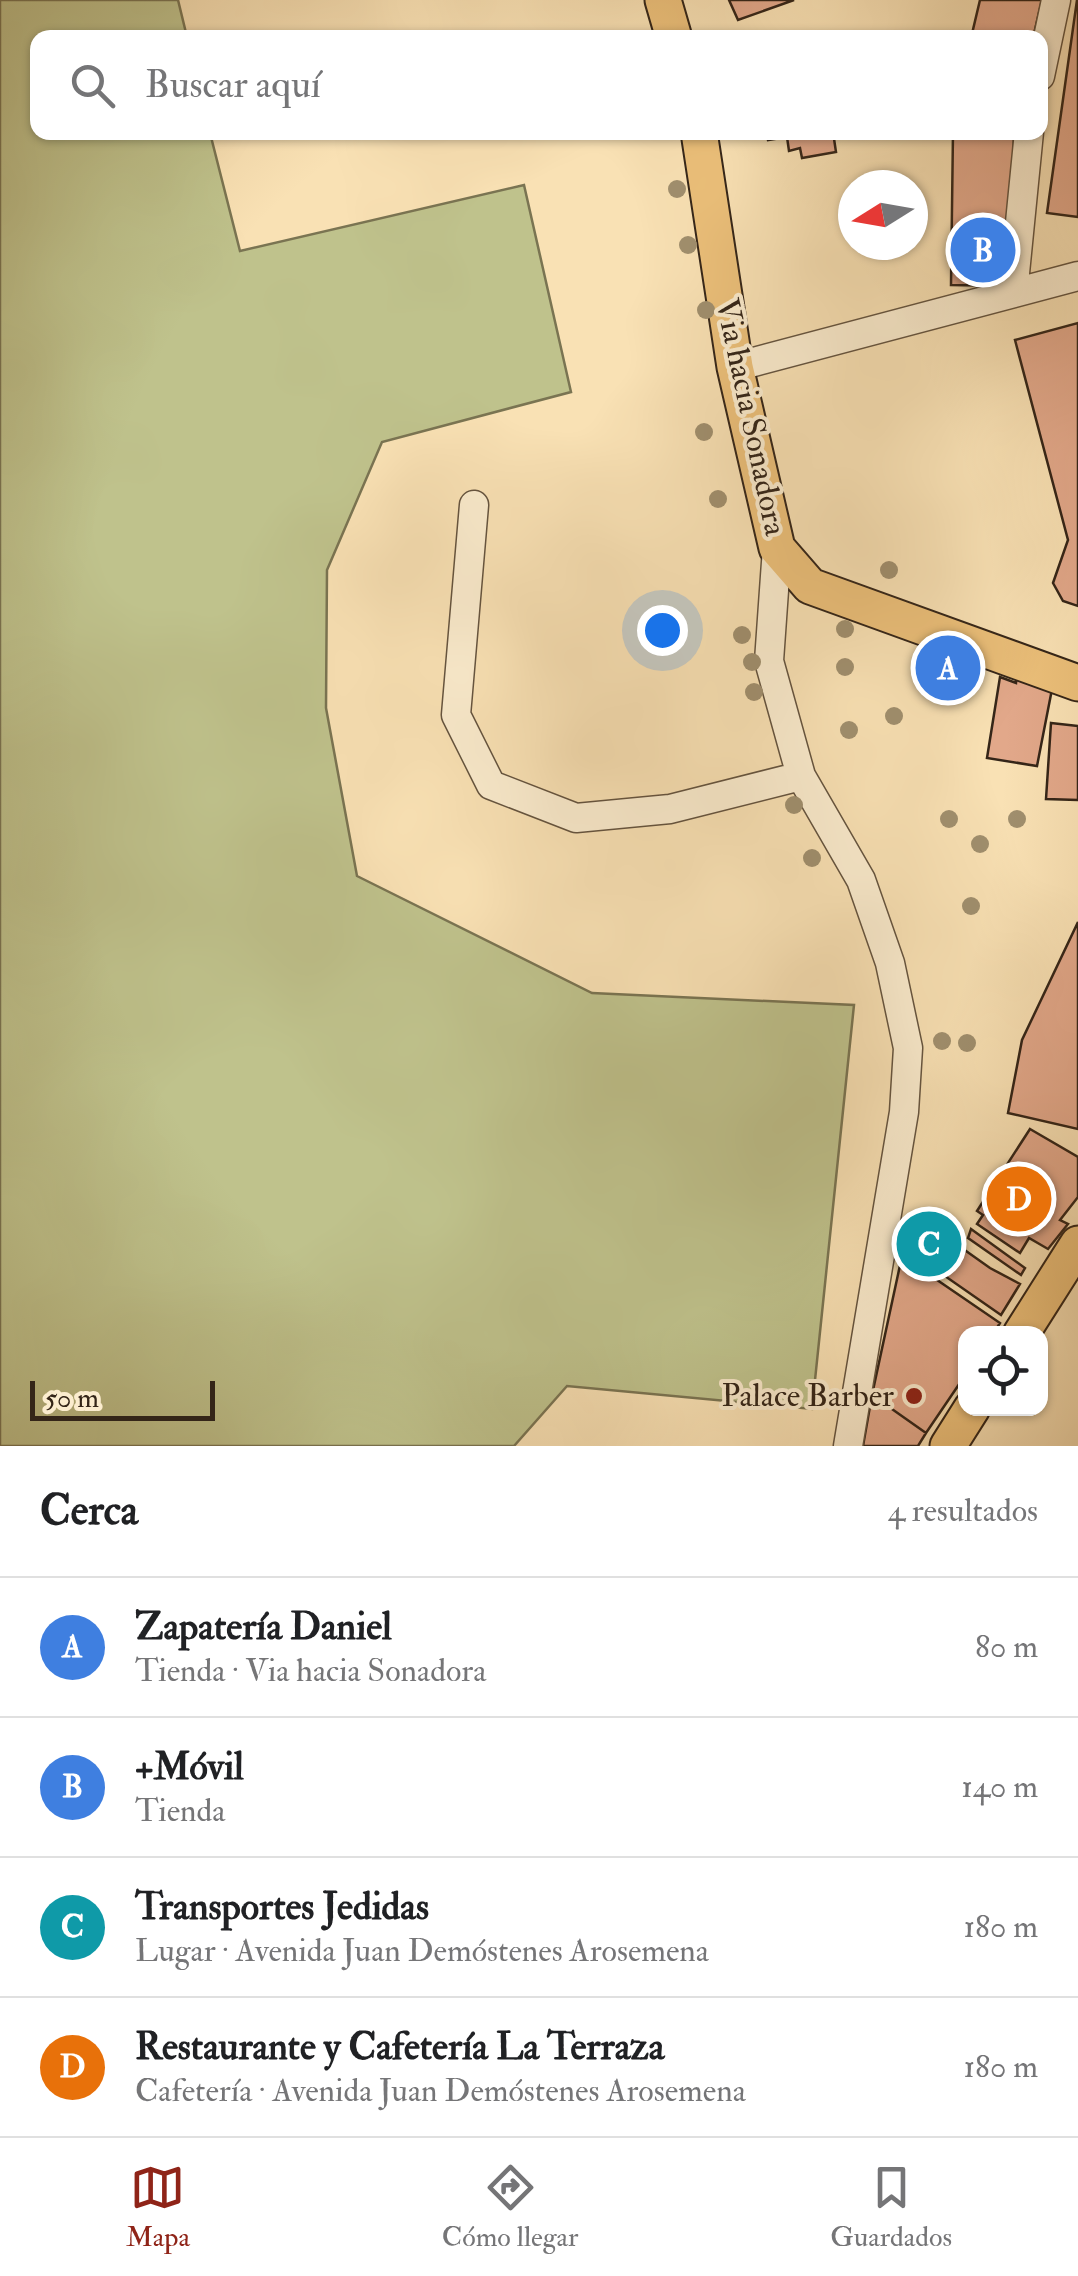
<!DOCTYPE html>
<html lang="es">
<meta charset="utf-8">
<style>
:root{--surface:#fff;--page:#f2f2f2;--text:#202124;--muted:#757577;--line:#e0e0e0;--accent:#8f2418}
body{margin:0;font-family:"IM FELL Double Pica",serif;background:var(--page);color:var(--text)}
.controls{position:absolute;right:30px;bottom:30px;display:grid;overflow:hidden;border-radius:20px;box-shadow:0 2px 8px #0004}
.controls button{width:90px;height:90px;display:grid;place-items:center;padding:0;border:0;border-bottom:2px solid var(--line);background:var(--surface);color:var(--text);font:50px sans-serif}
.compass{position:absolute;left:838px;top:170px;width:90px;height:90px;border-radius:50%;background:var(--surface);box-shadow:0 2px 8px #0004;rotate:259deg}
.scale{position:absolute;left:30px;bottom:25px;width:185px;box-sizing:border-box;padding-left:10px;border:5px solid #342518;border-top:0;font-size:28px;line-height:35px;white-space:nowrap;color:#342518;-webkit-text-stroke:8px #fbecce;paint-order:stroke}
.you{position:absolute;left:662px;top:630px;width:35px;height:35px;margin:-25px;border:8px solid #fff;border-radius:50%;background:#1a73e8;box-shadow:0 0 0 15px #1a73e833}
.badge{display:grid;place-items:center;width:65px;height:65px;border-radius:50%;background:var(--accent);color:#fff;font-size:32px;font-weight:700}
.pin{position:absolute;translate:-50% -50%;border:5px solid #fff;box-shadow:0 2px 10px #0006}
.list{margin:0;padding:0;list-style:none}
h2{display:flex;justify-content:space-between;align-items:center;height:130px;margin:0;padding:0 40px;font-size:42px}
h2 small{font-size:32px;font-weight:400;color:var(--muted)}
.list li{display:grid;grid-template-columns:65px 1fr auto;gap:30px;align-items:center;box-sizing:border-box;height:140px;padding:0 40px;border-top:2px solid var(--line)}
.list b{display:block;font-size:38px;white-space:nowrap}
.list p{margin:0;font-size:32px;white-space:nowrap;color:var(--muted)}
.list em{font-size:32px;font-style:normal;color:var(--muted)}
.icon{flex:none;width:55px;height:55px;fill:none;stroke:currentColor;stroke-width:2;stroke-linecap:round;stroke-linejoin:round}
.map{position:relative;flex:none;width:1078px;height:1446px;overflow:hidden}
.search{position:absolute;background:var(--surface);box-shadow:0 2px 8px #0004;left:30px;right:30px;top:30px;height:110px;display:flex;align-items:center;gap:25px;box-sizing:border-box;padding:0 35px;border-radius:20px;color:var(--muted);font-size:38px}
.sheet{height:690px;background:var(--surface)}
nav{display:flex;justify-content:space-around;align-items:center;box-sizing:border-box;height:140px;border-top:2px solid var(--line);background:var(--surface);font-size:28px;color:var(--muted)}
nav a{display:grid;justify-items:center;gap:5px}
nav .on{color:var(--accent)}
.map>svg:first-child{display:block}
</style>
<div class="map">
<svg width="1078" height="1446" viewBox="0 0 1078 1446">
<rect width="100%" height="100%" fill="#f9e1b4"/>
<filter id="stains"><feTurbulence type="fractalNoise" baseFrequency=".002" numOctaves="4"/><feColorMatrix values="0 0 0 0 .2 0 0 0 0 .09 0 0 0 0 .02 0 0 0 .5 -.17"/></filter>
<radialGradient id="worn" r=".72"><stop offset=".6" stop-color="#630" stop-opacity="0"/><stop offset="1" stop-color="#630" stop-opacity=".3"/></radialGradient>
<path fill="#bfc28c" stroke="#7a7452" stroke-width="2.5" d="M0 0H178L187 37 38 38V132L210 133 240 251 524 185 571 392 382 442 327 570 326 708 357 876 592 993 854 1005 812 1409 567 1386 514 1446H0Z"/>
<path fill="#e2a88a" stroke="#342518" stroke-width="2.5" d="M729 0H794L738 20Z
M980 0H1042L1033 38H971Z
M1077 0H1078V217L1047 213Z
M766 132H833L836 152 802 158 800 148 789 151 787 137 768 140Z
M953 132H1014L1012 286 951 285Z
M1078 323V606L1063 601 1053 583 1068 540 1015 340Z
M918 655H936L981 665 967 686 915 667Z
M1017 672 1053 684 1037 766 987 758 1000 677 1016 683Z
M1051 723 1078 726V800L1046 799Z
M1078 922V1129L1008 1113 1022 1040Z
M1030 1129 1078 1157V1197L1060 1220 1068 1224 1048 1249 1029 1238 1020 1253 977 1224 983 1215 977 1211Z
M921 1216 953 1240 937 1268 906 1248Z
M971 1229 1025 1268 1021 1275 968 1238Z
M959 1246 990 1268 1020 1284 1001 1315 942 1274Z
M902 1256 1000 1323 993 1334H966V1374L926 1433 872 1395Z
M872 1395 926 1433 918 1446H863Z"/>
<g fill="none" stroke-linecap="round" stroke-linejoin="round">
<defs>
<path id="minor" d="M1040 76 1056 0
M1013 293 1029 132
M735 367 1078 276
M474 505 456 715 491 785 576 818 670 809 801 776
M777 548 769 661 801 776 861 880 890 963 908 1048 904 1112 848 1446"/>
<path id="major" d="M663 0 674 38
M699 132 735 367 777 548 810 586 1078 683
M1021 1334 1078 1244
M948 1446 972 1408"/>
</defs>
<use href="#minor" stroke="#65543f" stroke-width="31"/>
<use href="#major" stroke="#342518" stroke-width="39"/>
<use href="#minor" stroke="#fbecce" stroke-width="28"/>
<use href="#major" stroke="#ecc07a" stroke-width="35"/>
</g>
<g fill="#a08f6e">
<circle cx="677" cy="189" r="9"/>
<circle cx="688" cy="245" r="9"/>
<circle cx="706" cy="310" r="9"/>
<circle cx="704" cy="432" r="9"/>
<circle cx="718" cy="499" r="9"/>
<circle cx="889" cy="570" r="9"/>
<circle cx="845" cy="629" r="9"/>
<circle cx="742" cy="635" r="9"/>
<circle cx="752" cy="662" r="9"/>
<circle cx="845" cy="667" r="9"/>
<circle cx="754" cy="692" r="9"/>
<circle cx="894" cy="716" r="9"/>
<circle cx="849" cy="730" r="9"/>
<circle cx="794" cy="805" r="9"/>
<circle cx="949" cy="819" r="9"/>
<circle cx="1017" cy="819" r="9"/>
<circle cx="980" cy="844" r="9"/>
<circle cx="812" cy="858" r="9"/>
<circle cx="971" cy="906" r="9"/>
<circle cx="942" cy="1041" r="9"/>
<circle cx="967" cy="1043" r="9"/>
</g>
<circle fill="#8f2418" stroke="#fbecce" stroke-width="4" cx="914" cy="1396" r="10"/>
<g text-anchor="middle" dominant-baseline="central" stroke-width="8" stroke-linejoin="round" paint-order="stroke">
<g font-size="32" fill="#342518" stroke="#fbecce">
<text transform="translate(751 417) rotate(78)">Via hacia Sonadora</text>
</g>
<g font-size="32" fill="#342518" stroke="#fbecce" text-anchor="end">
<text x="894" y="1396">Palace Barber</text>
</g>
</g>
<rect width="100%" height="100%" filter="url(#stains)"/>
<rect width="100%" height="100%" fill="url(#worn)"/>
</svg>
<div class="controls">
<button><svg class="icon" aria-label="locate" viewBox="0 0 24 24"><circle cx="12" cy="12" r="6"/><path d="M12 2v4M12 18v4M2 12h4M18 12h4"/></svg></button>
</div>
<svg class="compass" viewBox="-18 -18 36 36"><path d="M0-13l5 13h-10z" fill="#e53935"/><path d="M0 13l5-13h-10z" fill="#757577"/></svg>
<div class="scale">50 m</div>
<div class="you"></div>
<div class="pin badge" style="left:948px;top:668px;background:#3f7fe0">A</div>
<div class="pin badge" style="left:983px;top:250px;background:#3f7fe0">B</div>
<div class="pin badge" style="left:929px;top:1244px;background:#0f9aa8">C</div>
<div class="pin badge" style="left:1019px;top:1199px;background:#e8710a">D</div>
<div class="search"><svg class="icon" aria-label="search" viewBox="0 0 24 24"><circle cx="10" cy="10" r="6"/><path d="M15 15l6 6"/></svg>Buscar aquí</div>
</div>
<section class="sheet">
<h2>Cerca<small>4 resultados</small></h2>
<ul class="list">
<li><span class="badge" style="background:#3f7fe0">A</span><div><b>Zapatería Daniel</b><p>Tienda · Via hacia Sonadora</p></div><em>80 m</em></li>
<li><span class="badge" style="background:#3f7fe0">B</span><div><b>+Móvil</b><p>Tienda</p></div><em>140 m</em></li>
<li><span class="badge" style="background:#0f9aa8">C</span><div><b>Transportes Jedidas</b><p>Lugar · Avenida Juan Demóstenes Arosemena</p></div><em>180 m</em></li>
<li><span class="badge" style="background:#e8710a">D</span><div><b>Restaurante y Cafetería La Terraza</b><p>Cafetería · Avenida Juan Demóstenes Arosemena</p></div><em>180 m</em></li>
</ul>
</section>
<nav>
<a class="on"><svg class="icon" aria-label="map" viewBox="0 0 24 24"><path d="M3 6l6-2 6 2 6-2v14l-6 2-6-2-6 2zM9 4v14M15 6v14"/></svg>Mapa</a>
<a><svg class="icon" aria-label="directions" viewBox="0 0 24 24"><path d="M12 3l9 9-9 9-9-9zM9 14v-3h6M13 9l2 2-2 2"/></svg>Cómo llegar</a>
<a><svg class="icon" aria-label="saved" viewBox="0 0 24 24"><path d="M7 4h10v16l-5-4-5 4z"/></svg>Guardados</a>
</nav>
